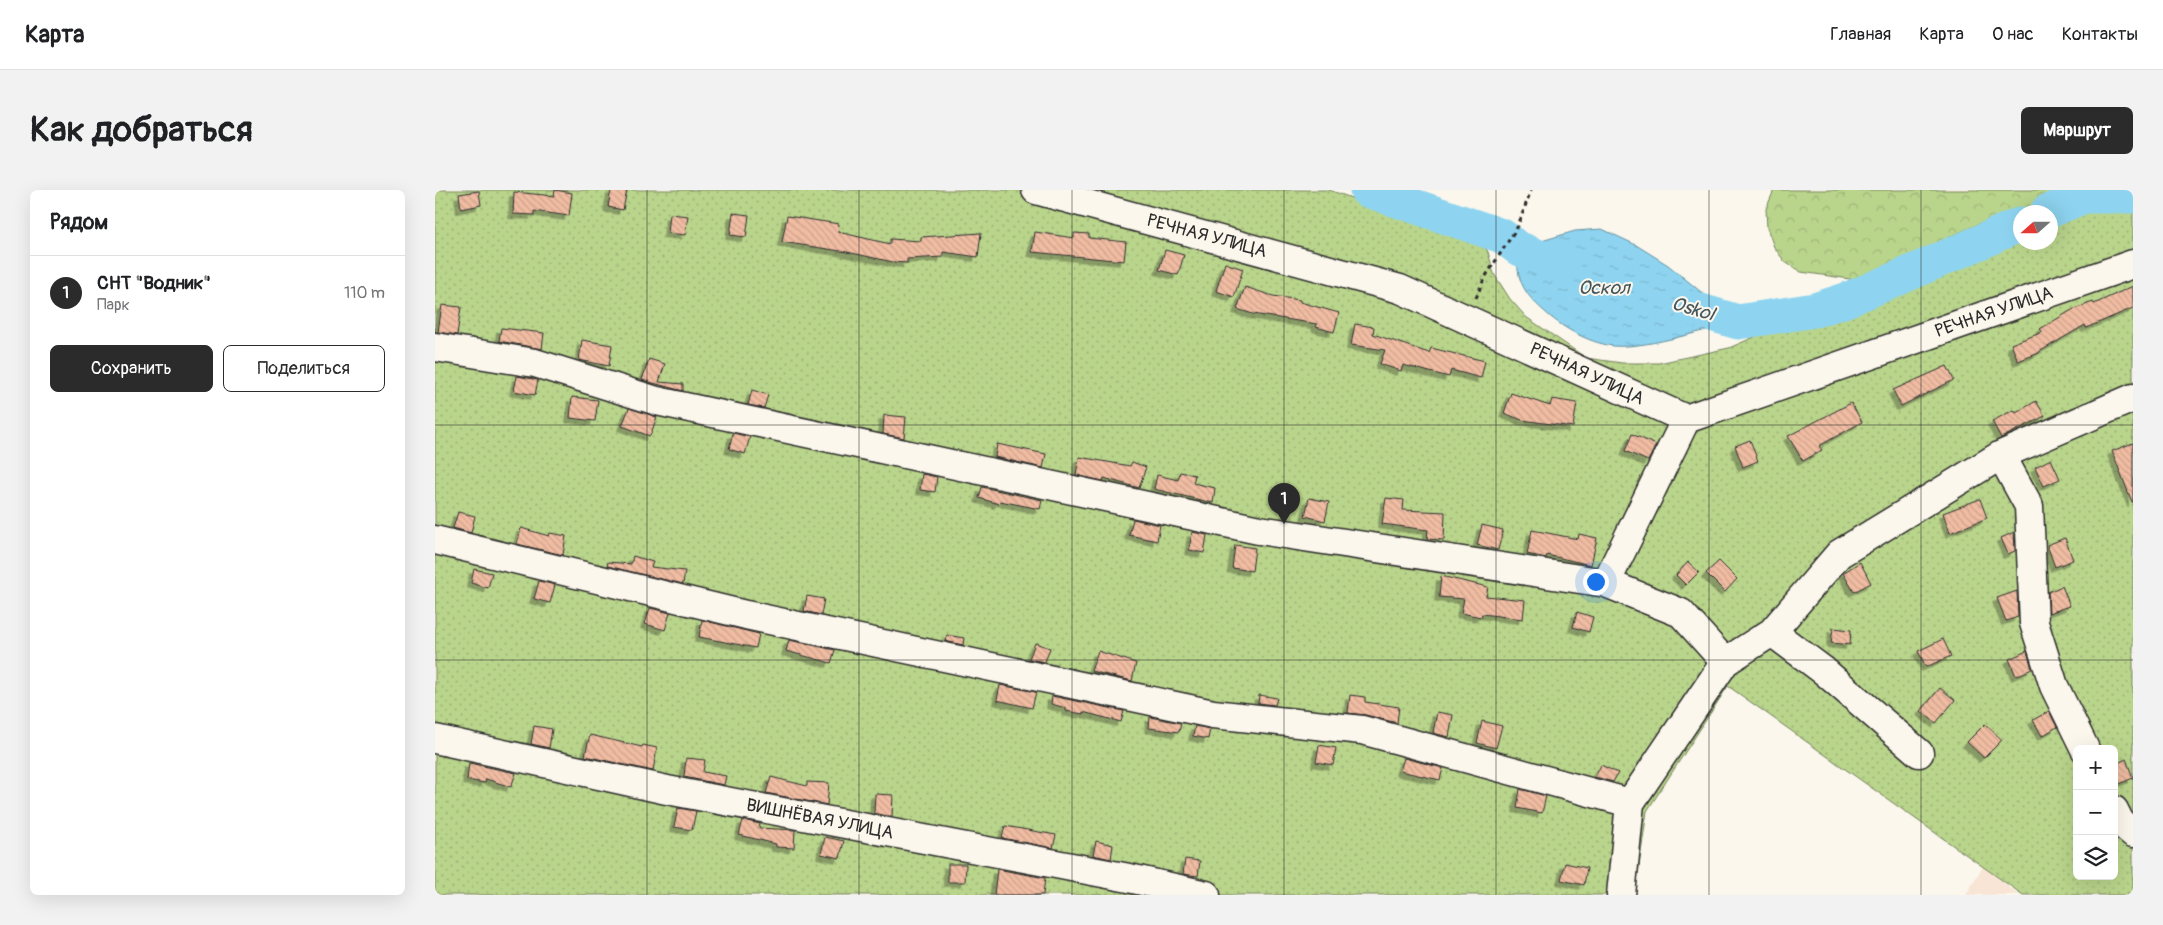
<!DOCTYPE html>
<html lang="ru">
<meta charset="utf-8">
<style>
:root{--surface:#fff;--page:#f2f2f2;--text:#202124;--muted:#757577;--line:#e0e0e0;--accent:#2b2b2b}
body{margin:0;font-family:Pangolin,sans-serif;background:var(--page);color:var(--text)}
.controls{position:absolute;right:15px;bottom:15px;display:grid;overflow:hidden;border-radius:8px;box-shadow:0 5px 20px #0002}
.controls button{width:45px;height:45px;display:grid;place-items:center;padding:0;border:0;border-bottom:1px solid var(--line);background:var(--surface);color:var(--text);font:25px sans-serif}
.compass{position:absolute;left:1578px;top:15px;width:45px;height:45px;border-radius:50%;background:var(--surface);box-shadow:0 5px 20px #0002;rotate:249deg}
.you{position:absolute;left:1160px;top:391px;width:18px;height:18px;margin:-12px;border:4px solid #fff;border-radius:50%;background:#1a73e8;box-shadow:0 0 0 8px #1a73e833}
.badge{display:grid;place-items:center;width:32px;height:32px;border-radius:50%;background:var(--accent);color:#fff;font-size:16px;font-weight:700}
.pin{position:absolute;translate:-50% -41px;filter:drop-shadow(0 1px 2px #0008)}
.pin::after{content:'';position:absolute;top:26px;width:18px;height:15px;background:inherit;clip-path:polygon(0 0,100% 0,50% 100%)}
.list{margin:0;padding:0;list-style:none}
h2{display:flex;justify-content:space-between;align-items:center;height:65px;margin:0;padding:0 20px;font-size:21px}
h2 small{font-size:16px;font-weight:400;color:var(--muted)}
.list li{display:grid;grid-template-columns:32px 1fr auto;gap:15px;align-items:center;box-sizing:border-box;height:75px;padding:0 20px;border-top:1px solid var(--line)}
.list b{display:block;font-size:19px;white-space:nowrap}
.list p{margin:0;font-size:16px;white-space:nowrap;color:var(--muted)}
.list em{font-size:16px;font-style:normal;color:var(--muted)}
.actions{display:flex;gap:10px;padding:15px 20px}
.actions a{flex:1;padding:11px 0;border:1px solid var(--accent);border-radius:8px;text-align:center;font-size:18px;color:var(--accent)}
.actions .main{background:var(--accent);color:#fff}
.icon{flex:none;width:28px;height:28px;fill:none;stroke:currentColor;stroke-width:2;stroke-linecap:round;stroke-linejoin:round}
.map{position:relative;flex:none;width:1698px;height:705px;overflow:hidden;border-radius:8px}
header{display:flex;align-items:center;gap:30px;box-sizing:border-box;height:70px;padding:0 25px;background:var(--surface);border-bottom:1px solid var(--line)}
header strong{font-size:24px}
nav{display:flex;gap:28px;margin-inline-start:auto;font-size:18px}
.intro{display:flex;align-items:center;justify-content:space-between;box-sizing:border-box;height:120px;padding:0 30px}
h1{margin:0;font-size:35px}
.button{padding:12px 22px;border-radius:8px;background:var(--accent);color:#fff;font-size:18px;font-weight:700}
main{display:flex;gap:30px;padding:0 30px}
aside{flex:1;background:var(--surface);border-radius:8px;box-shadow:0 5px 20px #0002}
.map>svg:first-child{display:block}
</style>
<header>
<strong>Карта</strong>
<nav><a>Главная</a><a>Карта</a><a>О нас</a><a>Контакты</a></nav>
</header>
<div class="intro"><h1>Как добраться</h1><a class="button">Маршрут</a></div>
<main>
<aside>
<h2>Рядом<small></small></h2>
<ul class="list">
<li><span class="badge">1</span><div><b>СНТ &quot;Водник&quot;</b><p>Парк</p></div><em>110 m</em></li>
</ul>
<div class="actions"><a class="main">Сохранить</a><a>Поделиться</a></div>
</aside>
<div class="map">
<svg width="1698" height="705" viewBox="0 0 1698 705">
<defs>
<pattern id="forest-crowns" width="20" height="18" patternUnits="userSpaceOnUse" patternTransform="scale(1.25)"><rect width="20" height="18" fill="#b9d48b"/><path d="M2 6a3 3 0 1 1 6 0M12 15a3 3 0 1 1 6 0" fill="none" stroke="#9fb678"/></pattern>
<pattern id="garden-dots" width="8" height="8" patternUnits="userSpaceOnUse" patternTransform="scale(1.25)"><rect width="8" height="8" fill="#b9d48b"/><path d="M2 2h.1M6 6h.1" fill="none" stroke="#9fb678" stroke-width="1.8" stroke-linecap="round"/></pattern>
<pattern id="water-ripples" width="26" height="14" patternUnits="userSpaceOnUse" patternTransform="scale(1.25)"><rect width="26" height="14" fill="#8ed4f0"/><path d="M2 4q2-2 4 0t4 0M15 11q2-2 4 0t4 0" fill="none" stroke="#7bb6ce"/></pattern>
<pattern id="building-back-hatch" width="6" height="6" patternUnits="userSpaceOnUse" patternTransform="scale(1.25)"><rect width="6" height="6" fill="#f0bca2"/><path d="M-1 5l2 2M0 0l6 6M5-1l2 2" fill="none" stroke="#cea28c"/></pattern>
<filter id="shadow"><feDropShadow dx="-4.5" dy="4.5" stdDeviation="0" flood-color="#0004"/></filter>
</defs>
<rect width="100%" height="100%" fill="#fbf7ec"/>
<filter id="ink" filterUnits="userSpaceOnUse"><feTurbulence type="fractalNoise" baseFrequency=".02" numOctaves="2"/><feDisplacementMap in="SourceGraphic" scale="10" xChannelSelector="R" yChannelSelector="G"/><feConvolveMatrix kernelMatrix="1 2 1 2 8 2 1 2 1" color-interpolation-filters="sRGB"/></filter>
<g filter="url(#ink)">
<path fill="#f8e5d6" d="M1548 676 1584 705H1531Z"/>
<path fill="url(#forest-crowns)" stroke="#72805b" d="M1339 0H1648L1544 34 1514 47 1470 80 1429 91 1366 82 1350 72 1339 57 1332 38 1331 19Z"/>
<path fill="url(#garden-dots)" stroke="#72805b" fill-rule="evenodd" d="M0 0H894L1049 55 1053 62 1059 84 1075 109 1091 127 1151 168 1187 173H1224L1294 158 1347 135 1384 134 1408 127 1585 51 1616 52V38L1652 22 1698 16V705H1588L1293 496 1212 621 1200 705H0ZM1642 559H1679V686H1642Z"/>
<path fill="url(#water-ripples)" stroke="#6690a1" d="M1167 39 1201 55 1233 75 1303 132C1271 139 1202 162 1172 155 1149 150 1126 137 1109 121 1087 102 1080 87 1083 58L1140 41Z"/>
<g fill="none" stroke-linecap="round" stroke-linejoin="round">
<path stroke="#8ed4f0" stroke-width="35" d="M932 0 1067 46 1083 58 1128 77
M1612 22 1649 6H1698
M1256 118 1303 132 1380 120 1411 110 1466 87 1586 34"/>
</g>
<path fill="url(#building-back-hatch)" stroke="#2b2b2b" filter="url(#shadow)" d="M120 0 137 3 134 26 99 21V25L78 24 79 2 119 6Z
M176 0H192L188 20 173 17Z
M44 1 46 15 26 19 24 4Z
M298 23 314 25 311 47 295 45Z
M235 24 253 26 250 45 233 43Z
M352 26 404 34 403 42 455 54V49L486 51V47L546 43 543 67 508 62V67L472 69V73L458 72 412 62 347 52Z
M600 42 639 48V43L654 44V48L691 52 689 71 597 62Z
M730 60 749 65 743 85 724 80Z
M790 73 808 79 799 107 781 101Z
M1698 96V118L1651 138 1650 135 1604 162V163L1583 171 1576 154 1608 142 1605 139 1637 120 1658 112 1659 114Z
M810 97 838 106 865 110V112L904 123 899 142 881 137 882 134 818 124 802 119Z
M7 115 26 117 22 145 3 142Z
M920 134 939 137 938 144 994 163 996 158 1050 171 1046 188 1016 180 1014 187 968 175 966 181 945 174 950 160 916 155Z
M66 138 109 143 107 159 64 151Z
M147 150 177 155 174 176 144 170Z
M214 169 230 174 224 192 248 194V201L207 190Z
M1512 176 1519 190 1466 216 1458 200Z
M82 186 103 190 100 205 79 201Z
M317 200 333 205 329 218 313 215Z
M1076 203 1115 216 1117 209 1142 213 1138 237 1087 230 1069 223Z
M137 207 163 210 160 231 135 228Z
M1601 211 1610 226 1566 248 1557 231 1579 220 1581 223Z
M1416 213 1427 232 1384 256 1387 260 1368 271 1353 246Z
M194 218 222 227 215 246 187 236Z
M449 225 471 227 469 248 448 244Z
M298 243 315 247 310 264 294 259Z
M1197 244 1221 255 1213 271 1190 261Z
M1315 250 1323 271 1308 277 1300 256Z
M1698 253V312H1697L1677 261Z
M562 254 611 264 608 278 560 267Z
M644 267 695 276 697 272 711 277 704 298 669 288 668 291 641 285Z
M1616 269 1625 289 1609 296 1600 277Z
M745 282 760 285 758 293 780 298 778 313 719 299 722 285 743 290Z
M487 284 502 287 500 302 485 300Z
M547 297 607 310 605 319 565 311 564 314 544 308Z
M874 308 894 312 890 331 870 326Z
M951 308 969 310 968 320 1010 322 1009 350 992 349 993 340 947 334Z
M1545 309 1552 328 1515 343 1508 323Z
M23 322 40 326 36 343 18 338Z
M698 329 725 335 722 351 694 345Z
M1047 335 1068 340 1063 360 1042 355Z
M86 338 114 346 115 343 131 346 128 365 82 354Z
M1097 340 1143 349 1144 344 1162 348 1156 375 1112 365 1111 368 1092 364Z
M757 342 772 345 769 363 754 360Z
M1579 342 1580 361 1573 364 1566 348Z
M1630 348 1638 370 1620 377 1612 355Z
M800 355 820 358 817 381 797 378Z
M198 366 218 372 216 377 250 381 248 394 172 376 173 372 196 374Z
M1284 371 1302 389 1290 402 1271 383Z
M1253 372 1264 382 1251 395 1241 385Z
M1425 372 1436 393 1419 402 1408 383Z
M39 379 57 383 53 398 36 393Z
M1006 386 1053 397 1051 406 1090 410 1088 429 1047 424 1046 427 1026 423 1029 409 1004 407Z
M104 391 120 395 115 413 99 409Z
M1627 396 1635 416 1614 423 1613 402Z
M1582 401 1583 427 1571 431 1562 408Z
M372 406 389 409 386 425 369 421Z
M215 418 235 423 230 440 210 434Z
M1142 422 1158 427 1154 442 1138 437Z
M267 430 324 444 321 458 264 447Z
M1398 438 1416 440 1415 455 1396 453Z
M512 445 529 448 528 455 510 451Z
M1508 449 1516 466 1491 477 1483 461Z
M354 450 400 460 396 473 351 461Z
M600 453 615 458 610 472 594 469Z
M663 461 701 473 697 491 656 481Z
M1592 461 1597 479 1581 486 1574 469Z
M565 495 601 502 597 518 562 510Z
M1505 498 1520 510 1501 533 1486 521Z
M824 505 842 508 840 515 823 513Z
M915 505 930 507V512L964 517 962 533 931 525 913 523Z
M617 506 689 521 686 532 648 522V524L631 521V518L616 514Z
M1614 521 1622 537 1607 546 1598 530Z
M1002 522 1018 525 1014 547 998 543Z
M715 527 746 533 744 542 714 538Z
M1047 531 1067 536 1061 558 1042 553Z
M1550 534 1567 550 1549 568 1532 552Z
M99 536 117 539 114 558 96 554Z
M760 536 775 539 773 549 758 546Z
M155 545 207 557 208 555 222 558 218 581 150 566Z
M884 555 901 558 898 575 881 572Z
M251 568 270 570 268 582 291 586 289 595 249 587Z
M969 568 1008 578 1005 590 965 581Z
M1691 569 1698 588 1679 596V575Z
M34 573 81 583 76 597 51 589 50 593 32 590Z
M1166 575 1183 583 1178 592 1160 587Z
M336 587 372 596V592L394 593 392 615 331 603Z
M1085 599 1111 606 1107 623 1082 618Z
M440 604 458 605 457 627 439 623Z
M243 618 261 621 257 640 239 637Z
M308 630 325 634 324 638 360 640 359 658 341 657V654L304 645Z
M570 636 621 645 618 658 567 648Z
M390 647 409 651 405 668 386 664Z
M661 651 678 655 676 669 658 665Z
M750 669 765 671 763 686 748 684Z
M1130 673 1152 678 1149 695 1126 690Z
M513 674H531L530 692H513Z
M562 679 610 688 608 705H559Z"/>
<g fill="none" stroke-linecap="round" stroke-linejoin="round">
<defs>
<path id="minor" d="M601 0 965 99 1251 229 1698 74
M0 157 100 173 222 211 824 340 1171 393 1246 423 1290 472
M1566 265 1594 316 1599 433 1619 496 1650 559
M0 350 311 425 778 524 927 540 1195 613
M1171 393 1251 229
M1337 442 1389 481 1484 563
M0 549 232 600 694 688 771 705
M1679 620 1685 632 1698 643
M1186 705 1195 613 1290 472 1337 442 1404 364 1566 265 1698 208"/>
</defs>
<use href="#minor" stroke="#2b2b2b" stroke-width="31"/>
<path stroke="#2b2b2b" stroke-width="3" stroke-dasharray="4 4" stroke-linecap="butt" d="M1041 108 1049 89 1083 36 1096 0"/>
<use href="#minor" stroke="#fbf7ec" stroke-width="28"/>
</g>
</g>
<path fill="none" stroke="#2b2b2b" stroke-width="1" stroke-opacity="0.55" d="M212 0V705M424 0V705M637 0V705M849 0V705M1061 0V705M1274 0V705M1486 0V705M0 235H1698M0 470H1698"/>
<g text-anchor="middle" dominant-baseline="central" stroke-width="4" stroke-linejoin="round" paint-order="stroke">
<g font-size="18" fill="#2b2b2b" stroke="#fbf7ec">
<text transform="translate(772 46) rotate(15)">РЕЧНАЯ УЛИЦА</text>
<text transform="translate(1559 122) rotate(-19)">РЕЧНАЯ УЛИЦА</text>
<text transform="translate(1152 184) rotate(25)">РЕЧНАЯ УЛИЦА</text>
<text transform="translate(385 629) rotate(11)">ВИШНЁВАЯ УЛИЦА</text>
</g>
<g font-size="19" font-style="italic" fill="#44555c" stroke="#fbf7ec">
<text x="1169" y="98">Оскол</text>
<text transform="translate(1258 119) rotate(16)">Oskol</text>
</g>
</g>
</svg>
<div class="controls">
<button>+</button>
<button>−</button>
<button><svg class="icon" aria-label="layers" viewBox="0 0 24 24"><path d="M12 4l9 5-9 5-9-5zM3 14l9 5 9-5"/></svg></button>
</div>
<svg class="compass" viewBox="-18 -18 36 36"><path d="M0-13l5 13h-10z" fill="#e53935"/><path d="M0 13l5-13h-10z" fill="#757577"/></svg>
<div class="you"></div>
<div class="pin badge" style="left:849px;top:334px">1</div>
</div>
</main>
